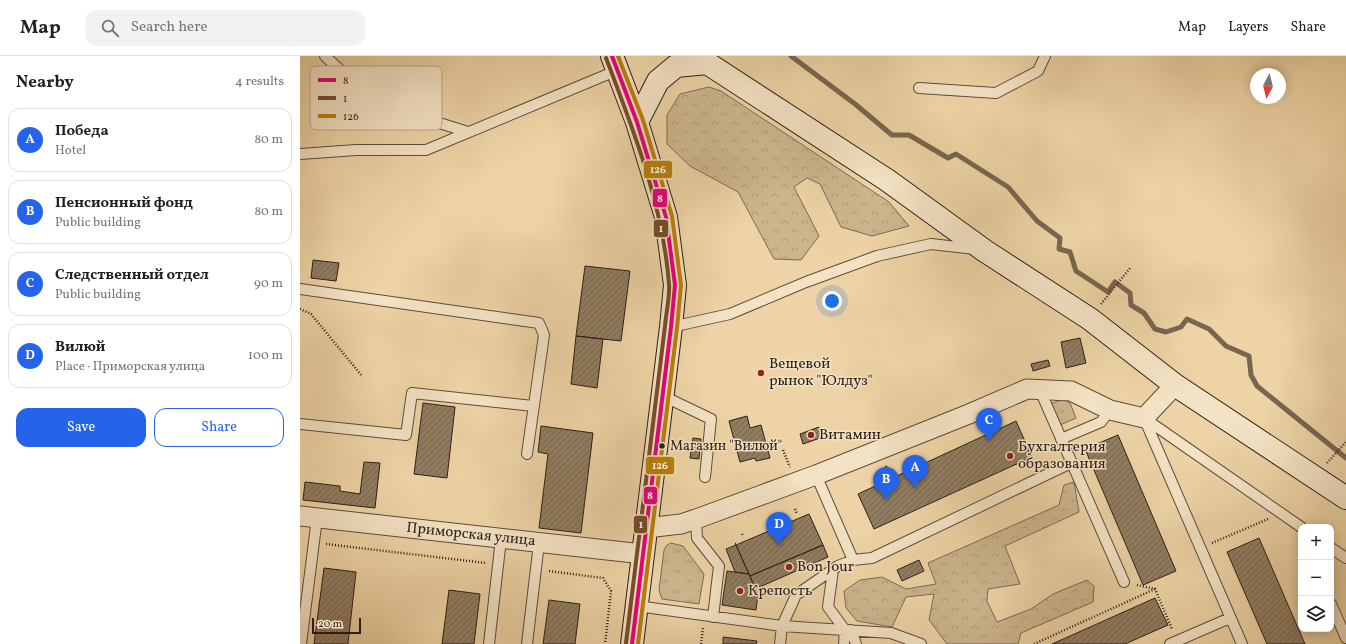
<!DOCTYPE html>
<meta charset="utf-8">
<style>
:root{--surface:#fff;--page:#f2f2f2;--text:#202124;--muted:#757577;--line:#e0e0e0;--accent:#2563eb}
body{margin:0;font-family:Vollkorn,serif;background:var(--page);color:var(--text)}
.controls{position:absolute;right:12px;bottom:12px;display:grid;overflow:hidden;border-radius:8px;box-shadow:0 2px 10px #0003}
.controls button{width:36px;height:36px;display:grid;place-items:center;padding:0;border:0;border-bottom:1px solid var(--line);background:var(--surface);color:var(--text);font:20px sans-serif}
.compass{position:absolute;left:950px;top:12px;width:36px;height:36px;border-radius:50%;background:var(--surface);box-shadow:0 2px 10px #0003;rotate:187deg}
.scale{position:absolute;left:12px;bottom:10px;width:49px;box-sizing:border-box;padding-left:4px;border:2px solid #2c1f19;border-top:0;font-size:11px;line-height:14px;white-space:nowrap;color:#2c1f19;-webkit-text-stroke:3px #f3e2c4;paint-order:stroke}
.you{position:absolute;left:532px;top:245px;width:14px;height:14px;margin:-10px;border:3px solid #fff;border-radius:50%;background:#1a73e8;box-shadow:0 0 0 6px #1a73e833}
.badge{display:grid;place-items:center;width:26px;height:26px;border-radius:50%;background:var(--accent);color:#fff;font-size:13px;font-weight:700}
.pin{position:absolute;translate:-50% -33px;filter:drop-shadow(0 1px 2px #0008)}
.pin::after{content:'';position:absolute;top:21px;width:14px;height:12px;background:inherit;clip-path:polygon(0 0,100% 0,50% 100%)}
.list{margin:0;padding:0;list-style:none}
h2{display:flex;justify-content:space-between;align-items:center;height:52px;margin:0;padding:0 16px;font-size:17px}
h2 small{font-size:13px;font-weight:400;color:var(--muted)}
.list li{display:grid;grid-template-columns:26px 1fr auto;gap:12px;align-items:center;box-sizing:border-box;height:64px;margin:0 8px 8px;padding:0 8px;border:1px solid var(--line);border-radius:12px}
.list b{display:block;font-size:15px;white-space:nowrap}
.list p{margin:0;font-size:13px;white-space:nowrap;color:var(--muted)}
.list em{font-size:13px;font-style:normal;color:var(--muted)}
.actions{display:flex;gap:8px;padding:12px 16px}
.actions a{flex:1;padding:9px 0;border:1px solid var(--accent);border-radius:12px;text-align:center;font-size:14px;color:var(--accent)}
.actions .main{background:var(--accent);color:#fff}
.icon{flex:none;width:22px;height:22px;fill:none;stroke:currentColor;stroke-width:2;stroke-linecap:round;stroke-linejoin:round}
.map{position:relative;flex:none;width:1046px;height:588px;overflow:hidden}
header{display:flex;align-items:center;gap:24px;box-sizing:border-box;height:56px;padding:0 20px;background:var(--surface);border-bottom:1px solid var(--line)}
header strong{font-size:19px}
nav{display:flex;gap:22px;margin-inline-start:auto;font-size:14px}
.search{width:280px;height:36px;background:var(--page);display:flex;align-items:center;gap:10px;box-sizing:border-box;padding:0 14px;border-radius:12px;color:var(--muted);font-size:15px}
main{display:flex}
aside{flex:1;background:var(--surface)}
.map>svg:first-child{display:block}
</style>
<header>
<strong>Map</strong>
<div class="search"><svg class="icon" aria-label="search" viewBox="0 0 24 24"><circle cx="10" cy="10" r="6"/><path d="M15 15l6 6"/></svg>Search here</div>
<nav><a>Map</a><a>Layers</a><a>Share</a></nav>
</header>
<main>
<aside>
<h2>Nearby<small>4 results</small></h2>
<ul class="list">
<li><span class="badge">A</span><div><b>Победа</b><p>Hotel</p></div><em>80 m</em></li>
<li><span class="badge">B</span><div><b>Пенсионный фонд</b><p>Public building</p></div><em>80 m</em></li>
<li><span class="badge">C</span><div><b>Следственный отдел</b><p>Public building</p></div><em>90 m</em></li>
<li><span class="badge">D</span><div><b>Вилюй</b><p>Place · Приморская улица</p></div><em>100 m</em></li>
</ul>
<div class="actions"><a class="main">Save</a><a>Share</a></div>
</aside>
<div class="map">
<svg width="1046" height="588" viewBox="0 0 1046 588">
<defs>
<pattern id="grass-tufts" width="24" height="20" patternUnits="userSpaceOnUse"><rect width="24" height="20" fill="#ccb48d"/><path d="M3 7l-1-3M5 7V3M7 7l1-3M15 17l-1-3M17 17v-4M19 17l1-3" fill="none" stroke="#af9a79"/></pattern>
<pattern id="forest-crowns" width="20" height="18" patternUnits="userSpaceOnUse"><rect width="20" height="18" fill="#ccb48d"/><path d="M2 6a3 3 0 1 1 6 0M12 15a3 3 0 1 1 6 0" fill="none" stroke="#af9a79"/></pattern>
<pattern id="building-hatch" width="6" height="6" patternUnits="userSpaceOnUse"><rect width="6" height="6" fill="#907d62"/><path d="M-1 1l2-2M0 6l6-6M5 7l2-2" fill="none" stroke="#766650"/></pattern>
</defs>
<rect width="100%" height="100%" fill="#edd3a5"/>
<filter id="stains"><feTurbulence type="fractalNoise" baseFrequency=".005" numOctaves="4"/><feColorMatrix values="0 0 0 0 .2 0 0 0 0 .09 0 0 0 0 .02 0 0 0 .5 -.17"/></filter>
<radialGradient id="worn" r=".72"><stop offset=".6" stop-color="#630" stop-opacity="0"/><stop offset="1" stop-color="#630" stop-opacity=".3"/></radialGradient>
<path fill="url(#grass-tufts)" stroke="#7c6a53" d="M763 343 770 347 776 362 760 369 750 348Z
M371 487 383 490 404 518 399 548 362 543 359 534 364 494 367 489Z"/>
<path fill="url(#forest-crowns)" stroke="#7c6a53" d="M409 31 421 35 589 146 609 170 572 180 541 171 520 128 507 122 494 131 519 180 501 204 474 203 438 136 390 110 367 88V59L380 38Z
M774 426 779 456 705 490 720 528 688 533 687 545 697 566 731 553 753 538 787 524 794 530 793 546 721 577 718 588H647L629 564 634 538 606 541 592 571 557 565 546 552 544 535 560 524 582 521 606 533 636 528 628 507 759 449 764 429Z"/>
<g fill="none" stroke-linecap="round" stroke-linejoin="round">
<path stroke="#786650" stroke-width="5" d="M491 0 555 48 592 79H609L648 102 656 98 708 131 737 165 760 182 759 193 770 196 776 215 808 236 815 226 830 237 831 249 844 257 855 273 866 276 881 271 887 263 909 273 926 290 949 300 951 319 957 330 1046 402"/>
</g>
<path fill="url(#building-hatch)" stroke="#2c1f19" d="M13 204 39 207 36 225 11 222Z
M285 210 330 215 321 285 276 280Z
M276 280 303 283 297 332 271 328Z
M780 282 786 307 766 312 761 286Z
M748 304 750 310 733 315 731 308Z
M123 347 155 351 147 422 114 418Z
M447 360 450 372 461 369 470 402 456 405 455 402 440 406 429 365Z
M716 365 732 401 574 473 558 438Z
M241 370 293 377 281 477 239 472 248 398 238 396Z
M519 371 523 381 503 388 500 378Z
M818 379 876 515 843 529 785 393Z
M393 382 401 383 399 403 390 402Z
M64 406 80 407 75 452 3 444 5 426 40 430V435L60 438Z
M509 458 523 489 450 520 436 489Z
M959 482 1005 588H967L927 496Z
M436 489 446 512 449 518 435 516 426 493Z
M523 489 528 501 455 533 450 520Z
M619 504 624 515 602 525 597 514Z
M24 512 56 516 48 588H14Z
M427 515 449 518 458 538 456 554 422 549Z
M149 534 180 538 174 588H142Z
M855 542 868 569 825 588H752Z
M249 544 280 548 275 588H243Z
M423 581 457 585 456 588H423Z"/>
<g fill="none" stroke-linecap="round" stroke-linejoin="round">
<defs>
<path id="lane" d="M25 0 41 15 101 55 168 76
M619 32 696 37 738 15 745 0
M0 98 56 94H126L318 14
M0 233 239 267 244 279 227 398
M371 271 430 258 506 226 577 200 631 188 675 193
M739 332 824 526
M363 340 411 363 405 421
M844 362 942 588
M844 362 1001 471
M0 368 106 379 112 337 233 350
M761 383 801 366 810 354
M516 419 553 504
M396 463 397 482 419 510 413 561
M1031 492 1046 502
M533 514 528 551 545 574 544 588
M1031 548 1046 582
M337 550 482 570 480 588
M551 574 556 588
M1 588 17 462
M189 588 201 483
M227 588 239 487
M621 588 591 577 482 570 496 539 538 510 553 504 572 502 771 407
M870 588 930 562"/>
<path id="street" d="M0 460 343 498
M346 472 381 468 396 463 516 419 669 358 727 333 771 335 810 354 844 362 875 329"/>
<path id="secondary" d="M312 0 337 66 366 161 375 229 371 271 332 588
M399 0 407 7 587 124 685 195 790 263 875 329 1046 442
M337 66 358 25 376 10 407 7"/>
</defs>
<use href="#lane" stroke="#5c4c3c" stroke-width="12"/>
<use href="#street" stroke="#5c4c3c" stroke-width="21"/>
<use href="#secondary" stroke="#2c1f19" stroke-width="24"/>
<path stroke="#2c1f19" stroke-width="2.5" stroke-dasharray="1 2" stroke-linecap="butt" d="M801 248 830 212
M0 253 11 258 62 320
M483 394 490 411
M1027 407 1046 386
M586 410 592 422
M495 453 497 458
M442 478 443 481
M912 487 968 463
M26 488 186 507
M435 488H436
M249 515 303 522 311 535 305 588
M837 529 855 533 872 573
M401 588 403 571
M734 588 855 533"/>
<use href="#lane" stroke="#f3e2c4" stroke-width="10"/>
<use href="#street" stroke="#f3e2c4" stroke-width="19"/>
<use href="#secondary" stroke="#f3e2c4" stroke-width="22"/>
<defs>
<path id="bus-1" d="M312 0 337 66 366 161 375 229 371 271 332 588"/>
<path id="bus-2" d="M306 2C334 75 363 150 369 228 370 241 366 257 365 270L326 587"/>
<path id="bus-3" d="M318 0 343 64 372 160 381 229 377 272 338 588"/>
</defs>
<use href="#bus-1" stroke="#f3e2c4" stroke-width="7"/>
<use href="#bus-2" stroke="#f3e2c4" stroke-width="7"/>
<use href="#bus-3" stroke="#f3e2c4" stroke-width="7"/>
<use href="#bus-1" stroke="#e5007d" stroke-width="4"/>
<use href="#bus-2" stroke="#7a4b2a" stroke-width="4"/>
<use href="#bus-3" stroke="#ba7e08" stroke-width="4"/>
</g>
<g fill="#8f2418" stroke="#f3e2c4" stroke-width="1.5">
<circle cx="461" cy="317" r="4"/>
<circle cx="511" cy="379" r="4"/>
<circle cx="710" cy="400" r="4"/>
<circle cx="489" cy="511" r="4"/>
<circle cx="440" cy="535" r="4"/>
</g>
<circle fill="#2c1f19" stroke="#f3e2c4" stroke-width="1.5" cx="362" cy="390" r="3.5"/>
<g text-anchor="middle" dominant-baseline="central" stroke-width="3" stroke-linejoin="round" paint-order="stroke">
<g font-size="14" fill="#2c1f19" stroke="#f3e2c4" text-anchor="start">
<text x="370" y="390">Магазин "Вилюй"</text>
</g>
<g font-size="15" fill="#2c1f19" stroke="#f3e2c4" text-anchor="start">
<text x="469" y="308">Вещевой<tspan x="469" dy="17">рынок "Юлдуз"</tspan></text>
<text x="519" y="379">Витамин</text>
<text x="718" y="391">Бухгалтерия<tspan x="718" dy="17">образования</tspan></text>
<text x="497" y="511">Bon Jour</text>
<text x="448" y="535">Крепость</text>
</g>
<g font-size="15" fill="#2c1f19" stroke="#f3e2c4">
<text transform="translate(171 479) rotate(6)">Приморская улица</text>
</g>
</g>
<rect x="10" y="10" width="132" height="64" rx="6" fill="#f3e2c4" stroke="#b7a891" stroke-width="1"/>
<rect x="18" y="22" width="18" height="4" fill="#e5007d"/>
<rect x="18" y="40" width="18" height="4" fill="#7a4b2a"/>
<rect x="18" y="58" width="18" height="4" fill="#ba7e08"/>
<g font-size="11" fill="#2c1f19">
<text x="43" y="28">8</text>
<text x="43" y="46">1</text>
<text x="43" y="64">126</text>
</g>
<g stroke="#f3e2c4" stroke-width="1.5">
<rect x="343" y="104" width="30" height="19" rx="4" fill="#ba7e08"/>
<rect x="352" y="132" width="16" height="20" rx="4" fill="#e5007d"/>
<rect x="353" y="163" width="16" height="19" rx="4" fill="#7a4b2a"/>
<rect x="345" y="400" width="30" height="19" rx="4" fill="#ba7e08"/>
<rect x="343" y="430" width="15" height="19" rx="4" fill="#e5007d"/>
<rect x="333" y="459" width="15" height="19" rx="4" fill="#7a4b2a"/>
</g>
<g font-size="11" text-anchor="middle" font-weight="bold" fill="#fff">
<text x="358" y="117">126</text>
<text x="360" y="146">8</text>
<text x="361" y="176">1</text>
<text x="360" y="413">126</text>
<text x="350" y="443">8</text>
<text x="341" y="472">1</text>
</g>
<rect width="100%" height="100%" filter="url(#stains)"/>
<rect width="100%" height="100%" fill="url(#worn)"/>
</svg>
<div class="controls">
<button>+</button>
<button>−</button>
<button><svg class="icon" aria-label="layers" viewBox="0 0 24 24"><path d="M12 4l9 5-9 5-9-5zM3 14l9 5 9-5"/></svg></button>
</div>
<svg class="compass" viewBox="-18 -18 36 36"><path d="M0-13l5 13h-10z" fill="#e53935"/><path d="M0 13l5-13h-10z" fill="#757577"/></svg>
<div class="scale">20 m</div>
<div class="you"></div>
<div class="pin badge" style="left:615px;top:432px">A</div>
<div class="pin badge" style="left:586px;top:444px">B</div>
<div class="pin badge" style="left:689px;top:385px">C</div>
<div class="pin badge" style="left:479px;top:489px">D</div>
</div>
</main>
